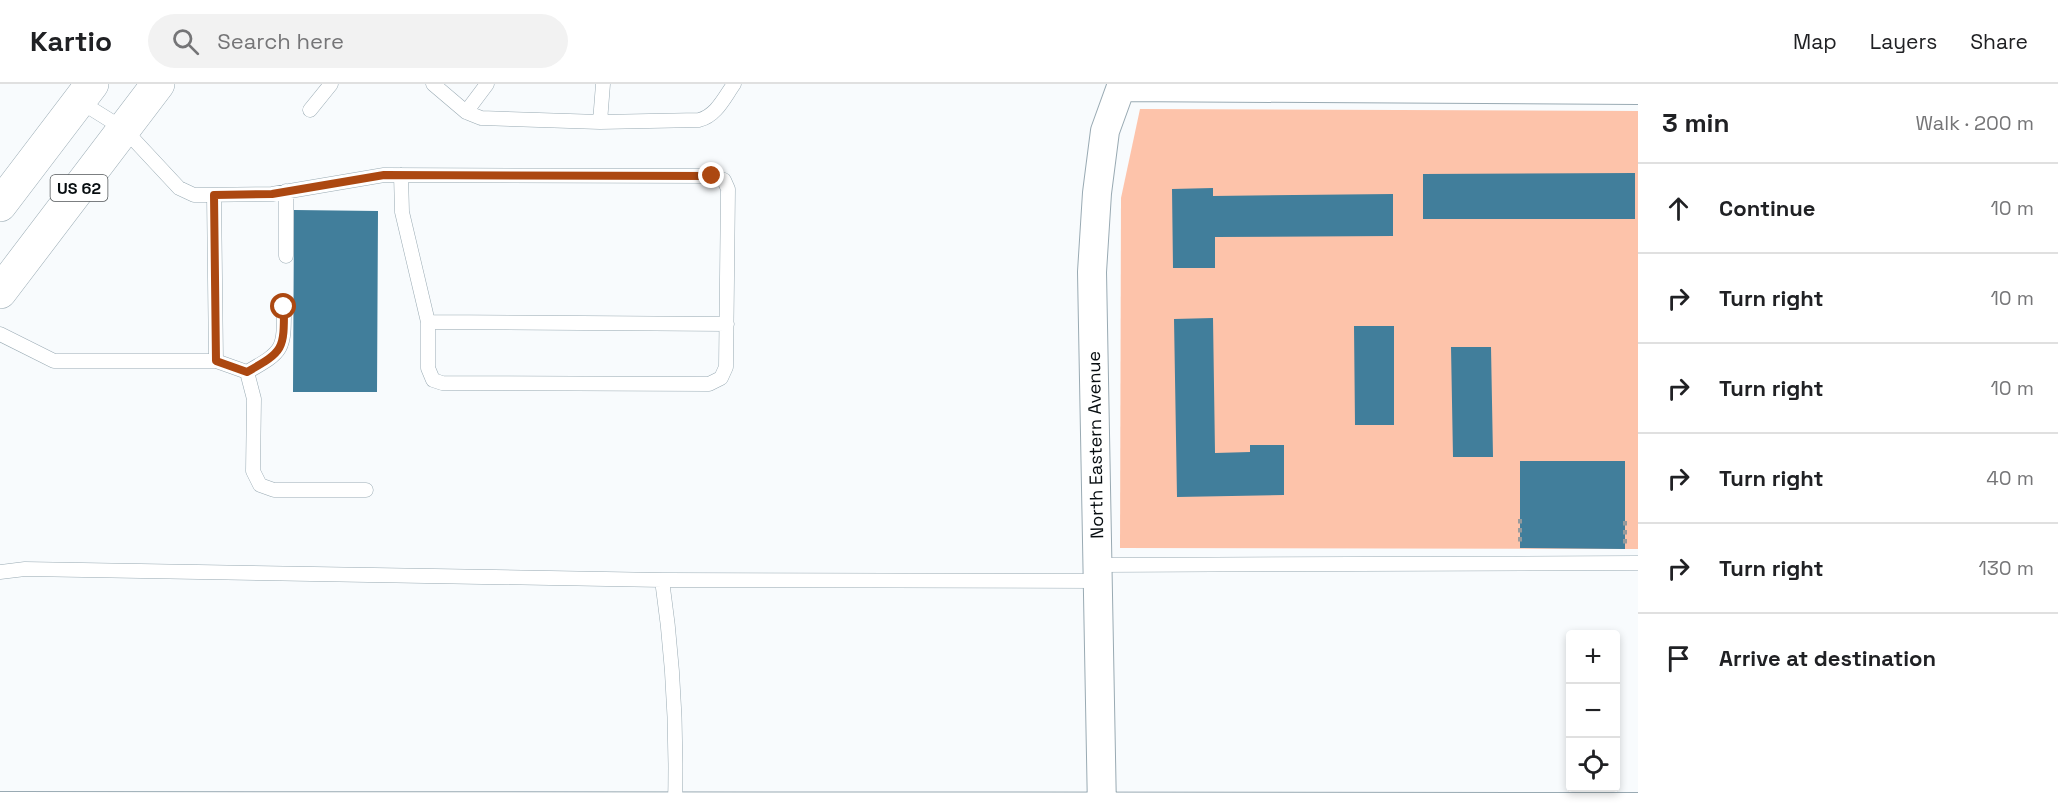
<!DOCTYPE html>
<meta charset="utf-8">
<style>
:root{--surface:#fff;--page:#f2f2f2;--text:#202124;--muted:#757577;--line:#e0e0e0}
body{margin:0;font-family:"Space Grotesk",sans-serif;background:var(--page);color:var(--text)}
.controls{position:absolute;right:18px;bottom:18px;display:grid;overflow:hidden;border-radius:6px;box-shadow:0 3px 9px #0003}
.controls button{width:54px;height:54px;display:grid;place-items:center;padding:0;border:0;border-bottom:2px solid var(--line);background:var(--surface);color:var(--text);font:30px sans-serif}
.stop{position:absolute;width:18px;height:18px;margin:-14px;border:4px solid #ac4811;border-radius:50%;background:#fff}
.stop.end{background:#ac4811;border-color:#fff;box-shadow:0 2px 6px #0008}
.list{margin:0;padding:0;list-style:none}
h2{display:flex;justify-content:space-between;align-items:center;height:78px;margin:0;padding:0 24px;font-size:26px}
h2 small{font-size:20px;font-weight:400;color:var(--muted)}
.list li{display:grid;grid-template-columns:39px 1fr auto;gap:18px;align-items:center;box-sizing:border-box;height:90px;padding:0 24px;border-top:2px solid var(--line)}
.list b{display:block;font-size:22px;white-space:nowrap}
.list em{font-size:20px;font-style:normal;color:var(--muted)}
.icon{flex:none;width:33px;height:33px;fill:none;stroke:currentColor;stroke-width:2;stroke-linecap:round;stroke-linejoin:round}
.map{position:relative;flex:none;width:1638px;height:726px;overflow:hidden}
header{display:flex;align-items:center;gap:36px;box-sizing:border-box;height:84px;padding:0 30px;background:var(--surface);border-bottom:2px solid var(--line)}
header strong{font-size:28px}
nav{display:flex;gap:33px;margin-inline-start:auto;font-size:21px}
.search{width:420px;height:54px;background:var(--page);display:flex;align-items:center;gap:15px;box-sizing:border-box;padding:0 21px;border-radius:33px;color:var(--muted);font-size:22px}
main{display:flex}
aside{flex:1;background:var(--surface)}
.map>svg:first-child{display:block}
</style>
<header>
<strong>Kartio</strong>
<div class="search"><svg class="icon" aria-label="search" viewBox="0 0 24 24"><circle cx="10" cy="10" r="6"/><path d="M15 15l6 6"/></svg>Search here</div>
<nav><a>Map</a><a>Layers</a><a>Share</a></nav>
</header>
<main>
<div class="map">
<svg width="1638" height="726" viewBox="0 0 1638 726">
<rect width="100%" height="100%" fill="#f8fbfd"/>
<path fill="#fdc3aa" d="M1140 25 1638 27V465L1120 464 1121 114Z"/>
<path fill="#417e9b" d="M1635 89V135H1423V90Z
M1213 104V112L1393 110V152L1215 153V184H1173L1172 105Z
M294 126 378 127 377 308H293Z
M1213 234 1215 369 1250 368V361H1284V411L1177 413 1174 235Z
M1354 242H1394V341H1355Z
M1451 263H1491L1493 373H1453Z
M1520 377H1625V465L1520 464Z"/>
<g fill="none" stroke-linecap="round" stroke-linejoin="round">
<defs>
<path id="service" d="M433 0 466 28 481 34 600 38
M603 0 600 38 699 36C716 32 724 14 734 0
M79 17 124 45 179 104 194 111 272 110 384 91 712 92 724 96 728 105 726 283 721 294 709 300 442 299 433 296 428 284V238L727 240
M310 26 331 0
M466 28 487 0
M401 91 402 128 428 238
M286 172V107
M0 250 54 277H216L214 111
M216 277 247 288 254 315 253 387 260 401 274 406H366
M247 288C284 267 284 266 284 223
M1097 481 1638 479
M0 488 25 485 662 496 1098 497
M662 496C673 571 677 645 675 721"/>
<path id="minor" d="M1121 3 1638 6
M0 722 1638 723
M1102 726 1092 188 1097 109 1105 47 1122 0"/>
<path id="trunk" d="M0 121 92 0
M0 208 158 0"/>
</defs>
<use href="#service" stroke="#99aab3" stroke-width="15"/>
<use href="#minor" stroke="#99aab3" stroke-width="30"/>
<use href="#trunk" stroke="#99aab3" stroke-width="34"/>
<path stroke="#969a9c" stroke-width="4" stroke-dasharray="4.5 4.5" stroke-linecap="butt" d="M1520 435V461
M1625 437V460"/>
<use href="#service" stroke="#fff" stroke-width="14"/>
<use href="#minor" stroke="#fff" stroke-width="28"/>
<use href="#trunk" stroke="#fff" stroke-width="33"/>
</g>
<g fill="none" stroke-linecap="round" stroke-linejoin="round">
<path stroke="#ac4811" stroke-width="8" d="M284 223C284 266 284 267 247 288L216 277 214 111 272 110 384 91 712 92"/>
</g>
<g text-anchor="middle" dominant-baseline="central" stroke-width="4.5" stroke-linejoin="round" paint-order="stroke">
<rect fill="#fff" stroke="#515658" stroke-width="1.5" x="50.5" y="91" width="57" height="26" rx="4.5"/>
<g font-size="16" font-weight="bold" fill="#070d10">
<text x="79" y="104">US 62</text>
</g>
<g font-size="18" fill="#070d10" stroke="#fff">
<text transform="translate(1095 361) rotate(-91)">North Eastern Avenue</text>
</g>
</g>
</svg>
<div class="controls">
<button>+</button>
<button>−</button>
<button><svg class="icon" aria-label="locate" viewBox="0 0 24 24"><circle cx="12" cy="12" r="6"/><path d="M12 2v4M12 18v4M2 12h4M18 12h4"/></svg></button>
</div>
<div class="stop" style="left:284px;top:223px"></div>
<div class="stop end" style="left:712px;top:92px"></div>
</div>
<aside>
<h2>3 min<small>Walk · 200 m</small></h2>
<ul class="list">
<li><svg class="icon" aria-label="ahead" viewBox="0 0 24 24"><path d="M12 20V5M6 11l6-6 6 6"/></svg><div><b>Continue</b></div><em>10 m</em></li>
<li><svg class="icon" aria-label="right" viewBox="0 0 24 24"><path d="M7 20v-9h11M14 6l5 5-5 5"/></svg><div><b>Turn right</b></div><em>10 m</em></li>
<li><svg class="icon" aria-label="right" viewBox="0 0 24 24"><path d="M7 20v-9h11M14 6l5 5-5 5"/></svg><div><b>Turn right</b></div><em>10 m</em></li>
<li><svg class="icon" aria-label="right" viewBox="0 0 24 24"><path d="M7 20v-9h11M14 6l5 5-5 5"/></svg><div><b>Turn right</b></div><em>40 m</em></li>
<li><svg class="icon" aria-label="right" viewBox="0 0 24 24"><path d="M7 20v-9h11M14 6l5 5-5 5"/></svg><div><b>Turn right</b></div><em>130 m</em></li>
<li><svg class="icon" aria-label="arrive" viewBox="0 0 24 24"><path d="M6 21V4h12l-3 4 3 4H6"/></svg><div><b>Arrive at destination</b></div></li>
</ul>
</aside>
</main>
